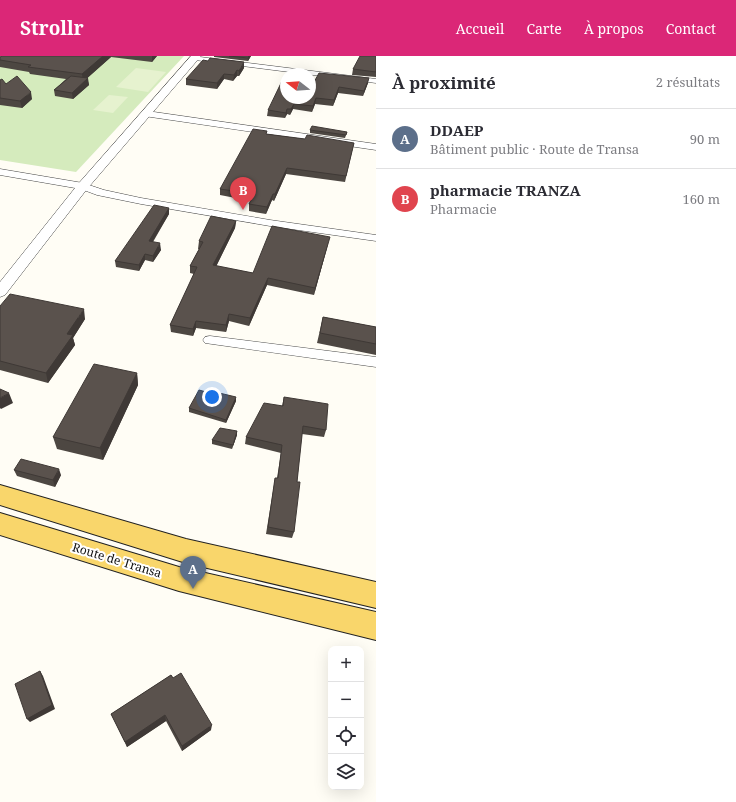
<!DOCTYPE html>
<html lang="fr">
<meta charset="utf-8">
<style>
:root{--surface:#fff;--page:#f7f7f7;--text:#2b2b33;--muted:#7c7c81;--line:#e1e1e2;--accent:#db2777}
body{margin:0;font-family:"Noto Serif",serif;background:var(--page);color:var(--text)}
.controls{position:absolute;right:12px;bottom:12px;display:grid;overflow:hidden;border-radius:8px;box-shadow:0 4px 16px #0002}
.controls button{width:36px;height:36px;display:grid;place-items:center;padding:0;border:0;border-bottom:1px solid var(--line);background:var(--surface);color:var(--text);font:20px sans-serif}
.compass{position:absolute;left:280px;top:12px;width:36px;height:36px;border-radius:50%;background:var(--surface);box-shadow:0 4px 16px #0002;rotate:287deg}
.you{position:absolute;left:212px;top:341px;width:14px;height:14px;margin:-10px;border:3px solid #fff;border-radius:50%;background:#1a73e8;box-shadow:0 0 0 6px #1a73e833}
.badge{display:grid;place-items:center;width:26px;height:26px;border-radius:50%;background:var(--accent);color:#fff;font-size:13px;font-weight:700}
.pin{position:absolute;translate:-50% -33px;filter:drop-shadow(0 1px 2px #0008)}
.pin::after{content:'';position:absolute;top:21px;width:14px;height:12px;background:inherit;clip-path:polygon(0 0,100% 0,50% 100%)}
.list{margin:0;padding:0;list-style:none}
h2{display:flex;justify-content:space-between;align-items:center;height:52px;margin:0;padding:0 16px;font-size:17px}
h2 small{font-size:13px;font-weight:400;color:var(--muted)}
.list li{display:grid;grid-template-columns:26px 1fr auto;gap:12px;align-items:center;box-sizing:border-box;height:60px;padding:0 16px;border-top:1px solid var(--line)}
.list b{display:block;font-size:15px;white-space:nowrap}
.list p{margin:0;font-size:13px;white-space:nowrap;color:var(--muted)}
.list em{font-size:13px;font-style:normal;color:var(--muted)}
.icon{flex:none;width:22px;height:22px;fill:none;stroke:currentColor;stroke-width:2;stroke-linecap:round;stroke-linejoin:round}
.map{position:relative;flex:none;width:376px;height:746px;overflow:hidden}
header{display:flex;align-items:center;gap:24px;box-sizing:border-box;height:56px;padding:0 20px;background:var(--accent);color:#fff}
header strong{font-size:19px}
nav{display:flex;gap:22px;margin-inline-start:auto;font-size:14px}
main{display:flex}
aside{flex:1;background:var(--surface)}
.map>svg:first-child{display:block}
</style>
<header>
<strong>Strollr</strong>
<nav><a>Accueil</a><a>Carte</a><a>À propos</a><a>Contact</a></nav>
</header>
<main>
<div class="map">
<svg width="376" height="746" viewBox="0 0 376 746">
<rect width="100%" height="100%" fill="#fffdf5"/>
<path fill="#d5ebbd" d="M0 0H184L76 116 0 104Z"/>
<path fill="#e6f2cf" d="M136 12 166 16 148 36 116 31Z
M109 39 128 41 113 57 93 54Z"/>
<g fill="none" stroke-linecap="round" stroke-linejoin="round">
<defs>
<path id="minor" d="M192 0 376 23V27L195 4 191 2Z
M147 55 376 88V94L144 60 143 58Z
M0 113 83 127 104 134 141 142 270 164 376 179V185L270 170 141 148 97 139 81 133 0 119Z
M210 280 376 301V311L205 287 203 284 205 281Z"/>
<path id="tertiary" d="M191 0H201L87 133 5 239 0 241V226L79 127Z"/>
<path id="primary" d="M0 429 186 483 376 526V552L186 507 0 449Z
M0 457 179 511 376 556V584L179 535 0 479Z"/>
</defs>
<use href="#minor" stroke="#444" stroke-width="1"/>
<use href="#tertiary" stroke="#444" stroke-width="1"/>
<use href="#primary" stroke="#222" stroke-width="2"/>
<use href="#minor" fill="#fff" fill-rule="evenodd"/>
<use href="#tertiary" fill="#fff" fill-rule="evenodd"/>
<use href="#primary" fill="#f9d66b" fill-rule="evenodd"/>
</g>
<path fill="#4d4742" d="M2 0H157L152 6 111 1 87 22 89 29 73 43 55 40 54 34 66 23 30 18 29 16 0 11V1Z
M214 0H251L248 5 214 1Z
M376 0V21L352 19 353 13Z
M244 12 239 20H237L233 25 224 23 217 33 186 29V23Z
M0 24 6 28 32 43 22 52 0 49Z
M368 27 363 40 338 37 333 50 315 48 312 56 293 53 290 59 287 58 285 62 267 60 268 54 313 28Z
M310 74 347 76 345 82 310 77Z
M267 78 305 83 354 87 345 126 286 118 274 145 272 144 266 158 249 155V148L251 145 220 139V133Z
M169 152V158L153 186 161 194 153 206 145 204 139 215 116 211 115 205Z
M236 165 235 172 216 210 253 217 328 188 314 239 267 229 249 270 229 265 226 276 196 272 193 280 171 276 170 269 194 218 190 217V210L199 193H198L199 185Z
M0 250 85 263 73 282 75 289 48 327 0 314Z
M323 261 376 271V299L317 287Z
M137 317 138 329 103 404 57 393 53 381Z
M210 337 236 345 226 367 189 356V352Z
M284 341 326 374 324 381 302 378 297 426 294 476 292 482 266 478 274 429 275 422H277L281 397 245 388 246 381 282 350Z
M237 375V379L232 393 212 388V384Z
M14 414 61 419 55 431 17 420Z
M171 619 211 674 182 695 166 665 127 691 111 658Z"/>
<path fill="#3f3936" d="M103 0H110L111 1 83 26 82 18Z
M152 0H157L152 6Z
M249 0H251L248 5V2Z
M244 6V12L239 20V15Z
M237 14V20L233 25 234 19Z
M224 18V23L217 33V27Z
M88 22 89 29 73 43 72 37Z
M369 22 368 27 363 40 364 35Z
M339 31 338 37 333 50 334 44Z
M31 36 32 43 22 52 20 45Z
M316 42 315 48 312 56 313 50Z
M294 48 293 53 290 59 291 53Z
M287 53V58L285 62 286 57Z
M287 112 286 118 274 145 275 138Z
M273 138 272 144 266 158 267 151Z
M169 152V158L149 191V185Z
M236 165 235 172 213 217V209Z
M330 181 328 188 314 239 315 232Z
M160 187 161 194 153 206V200Z
M145 198V204L139 215V209Z
M268 222 267 229 249 270 250 262Z
M84 253 85 263 73 282 75 289 48 327 46 317 67 278Z
M229 258V265L226 276V269Z
M196 265V272L193 280V273Z
M137 317 138 329 103 404 100 392Z
M9 337 13 347 1 353 0 352V342Z
M236 341V345L226 367V364Z
M237 375V379L232 393 233 389Z
M59 413 61 419 55 431 53 424Z
M40 615 43 620 55 653 30 666 27 663Z
M165 659 166 665 127 691 125 686Z
M212 669 211 674 182 695V690Z"/>
<path fill="#5a524d" stroke="#3f3936" d="M2 0H103L82 18 28 11 31 9 0 4V1Z
M229 0H249L248 2Z
M360 0H376V16L353 13Z
M210 2 244 6 239 15 237 14 234 19 224 18 217 27 186 23 203 4 208 5Z
M319 17 369 22 364 35 339 31 334 44 316 42 313 50 294 48 291 53H287L286 57 268 54 282 25H286V42H310V28H313Z
M17 20 31 36 20 45 0 42V24L2 23 6 28Z
M71 20 88 22 72 37 54 34Z
M312 70 347 76 346 79 310 74Z
M253 73 267 75 266 78 305 83 307 79 354 87 346 120 287 112 275 138H273L267 151 249 148 254 138 220 133Z
M154 149 169 152 149 185 160 187 153 200 145 198 139 209 115 205Z
M211 160 236 165 213 209 253 217 272 170 330 181 315 232 268 222 250 262 229 258 226 269 196 265 193 273 170 269 197 211 190 210 203 186 199 185Z
M10 238 84 253 67 278 73 279 46 317 0 305V250Z
M323 261 376 271V288L320 277Z
M94 308 137 317 100 392 53 381Z
M0 333 9 337 0 342Z
M199 334 210 337 211 335 236 341 226 364 189 352Z
M284 341 328 348 326 374 303 370 297 426H300L294 476 268 471 275 422H278L282 389 246 381 264 347 283 350Z
M220 372 237 375 233 389 212 384Z
M21 403 59 413 53 424 14 414Z
M40 615 52 649 27 663 15 628Z
M181 617 212 669 182 690 165 659 125 686 111 658 171 619 173 622Z"/>
<g text-anchor="middle" dominant-baseline="central" stroke-width="4" stroke-linejoin="round" paint-order="stroke">
<g font-size="12" fill="#111" stroke="#fff">
<text transform="translate(117 504) rotate(17)">Route de Transa</text>
</g>
</g>
</svg>
<div class="controls">
<button>+</button>
<button>−</button>
<button><svg class="icon" aria-label="locate" viewBox="0 0 24 24"><circle cx="12" cy="12" r="6"/><path d="M12 2v4M12 18v4M2 12h4M18 12h4"/></svg></button>
<button><svg class="icon" aria-label="layers" viewBox="0 0 24 24"><path d="M12 4l9 5-9 5-9-5zM3 14l9 5 9-5"/></svg></button>
</div>
<svg class="compass" viewBox="-18 -18 36 36"><path d="M0-13l5 13h-10z" fill="#e53935"/><path d="M0 13l5-13h-10z" fill="#7c7c81"/></svg>
<div class="you"></div>
<div class="pin badge" style="left:193px;top:533px;background:#5c6f8a">A</div>
<div class="pin badge" style="left:243px;top:154px;background:#e0444e">B</div>
</div>
<aside>
<h2>À proximité<small>2 résultats</small></h2>
<ul class="list">
<li><span class="badge" style="background:#5c6f8a">A</span><div><b>DDAEP</b><p>Bâtiment public · Route de Transa</p></div><em>90 m</em></li>
<li><span class="badge" style="background:#e0444e">B</span><div><b>pharmacie TRANZA</b><p>Pharmacie</p></div><em>160 m</em></li>
</ul>
</aside>
</main>
